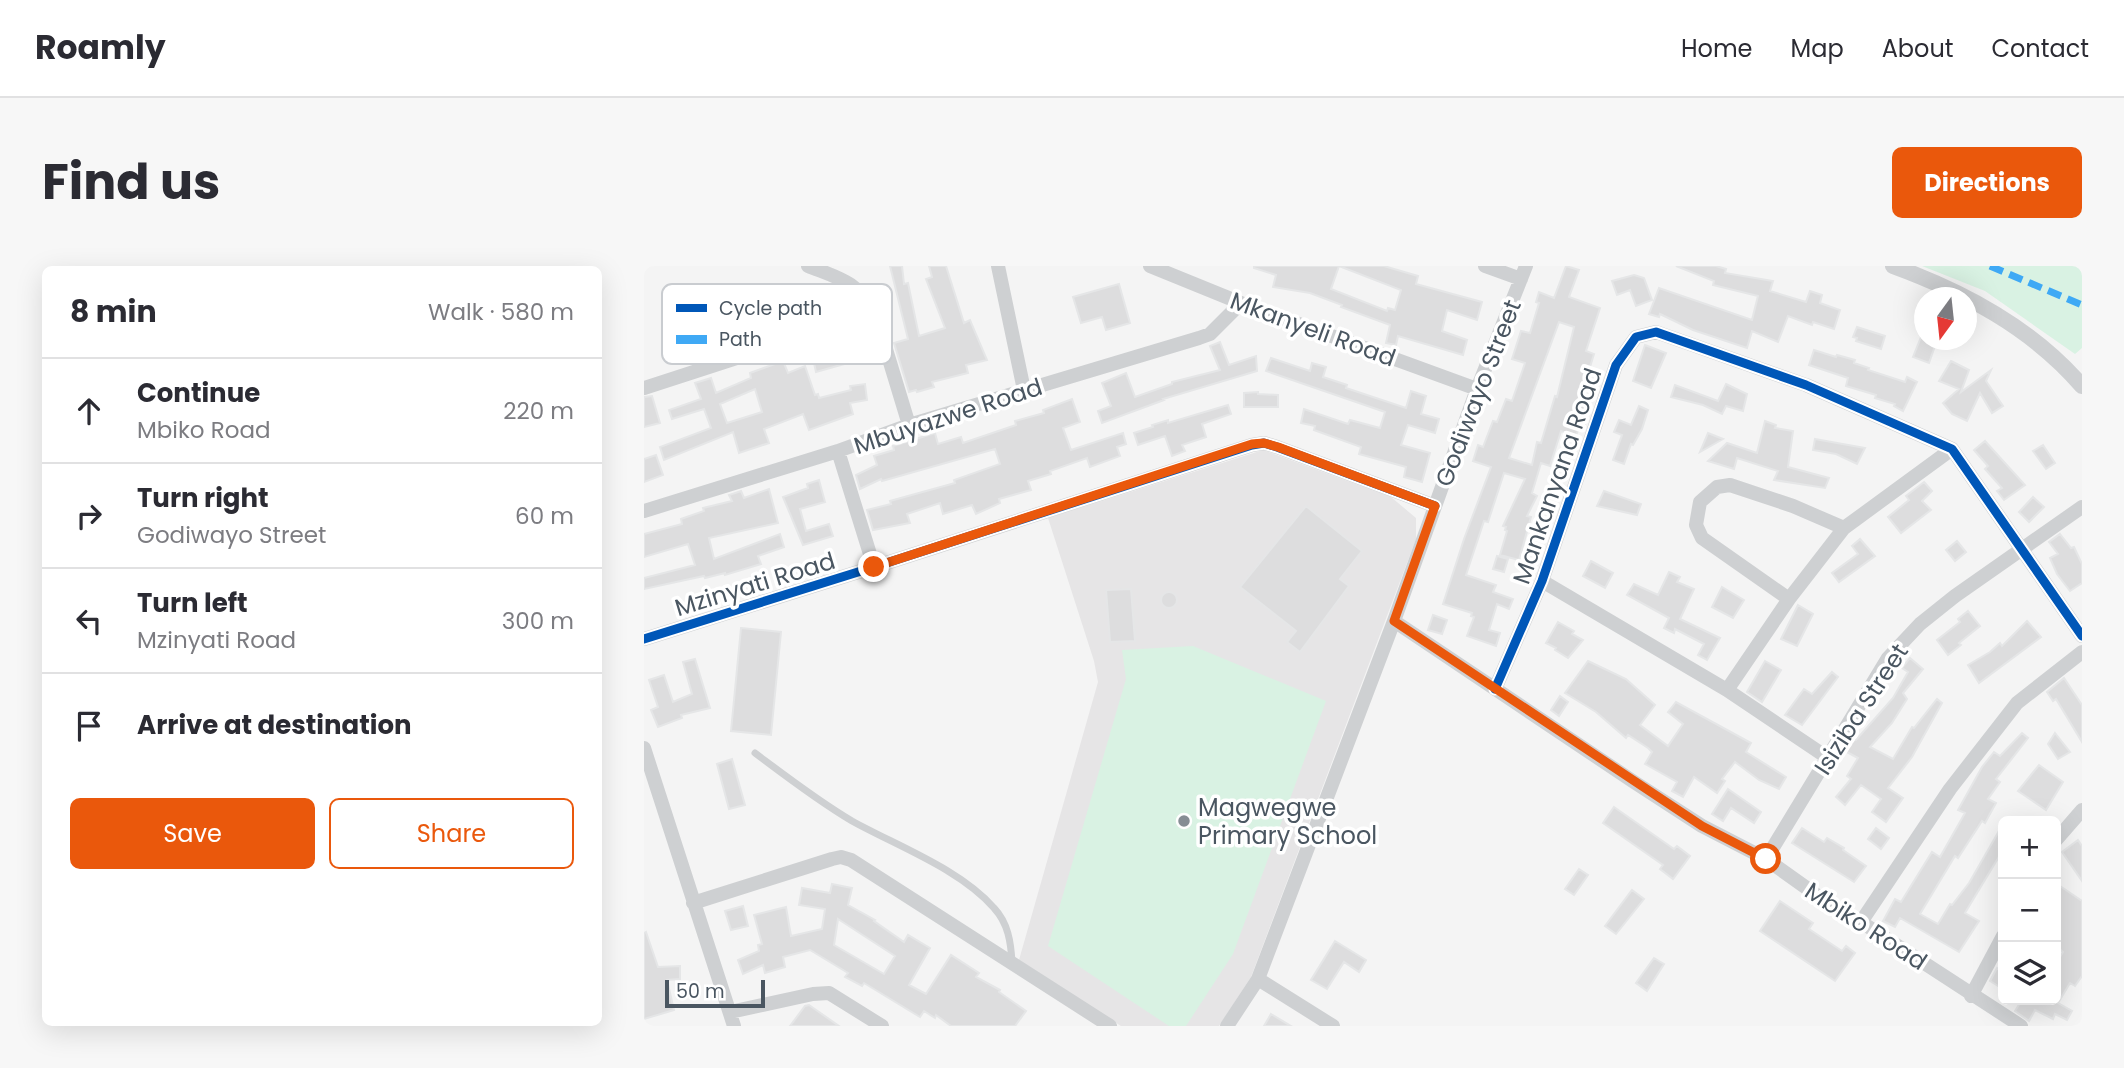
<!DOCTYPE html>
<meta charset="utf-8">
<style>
:root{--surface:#fff;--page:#f7f7f7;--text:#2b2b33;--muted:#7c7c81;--line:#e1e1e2;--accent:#ea580c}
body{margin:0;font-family:Poppins,sans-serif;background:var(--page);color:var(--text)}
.controls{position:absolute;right:21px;bottom:21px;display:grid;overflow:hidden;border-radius:10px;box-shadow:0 7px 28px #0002}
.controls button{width:63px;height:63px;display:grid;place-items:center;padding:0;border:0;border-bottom:2px solid var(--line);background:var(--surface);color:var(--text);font:35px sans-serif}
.compass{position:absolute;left:1270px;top:21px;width:63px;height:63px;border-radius:50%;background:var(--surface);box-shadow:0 7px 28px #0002;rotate:195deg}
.scale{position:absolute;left:21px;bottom:18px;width:100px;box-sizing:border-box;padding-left:7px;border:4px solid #4a5661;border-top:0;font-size:19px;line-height:24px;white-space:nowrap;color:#4a5661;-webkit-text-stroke:5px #fff;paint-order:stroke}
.stop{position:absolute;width:21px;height:21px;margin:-16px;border:5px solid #ea580c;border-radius:50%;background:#fff}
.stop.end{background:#ea580c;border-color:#fff;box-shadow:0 2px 7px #0008}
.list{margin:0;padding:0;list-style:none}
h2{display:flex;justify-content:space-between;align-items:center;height:91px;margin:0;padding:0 28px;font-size:30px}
h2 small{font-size:23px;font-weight:400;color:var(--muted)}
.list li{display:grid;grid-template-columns:46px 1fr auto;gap:21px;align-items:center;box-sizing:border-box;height:105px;padding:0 28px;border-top:2px solid var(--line)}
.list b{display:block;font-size:26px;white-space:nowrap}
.list p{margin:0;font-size:23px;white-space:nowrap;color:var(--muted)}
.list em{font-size:23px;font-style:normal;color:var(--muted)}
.actions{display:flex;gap:14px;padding:21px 28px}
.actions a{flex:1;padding:16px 0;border:2px solid var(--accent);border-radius:10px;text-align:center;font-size:24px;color:var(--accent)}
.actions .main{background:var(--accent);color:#fff}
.icon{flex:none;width:38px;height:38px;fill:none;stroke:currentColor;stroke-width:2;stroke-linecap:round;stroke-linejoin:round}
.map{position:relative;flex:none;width:1438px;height:760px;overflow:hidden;border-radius:10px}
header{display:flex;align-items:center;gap:42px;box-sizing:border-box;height:98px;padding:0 35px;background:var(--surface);border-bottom:2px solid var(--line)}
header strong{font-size:33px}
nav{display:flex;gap:38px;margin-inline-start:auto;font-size:24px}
.intro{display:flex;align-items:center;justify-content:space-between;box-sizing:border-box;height:168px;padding:0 42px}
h1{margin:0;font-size:49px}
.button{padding:18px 32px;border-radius:10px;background:var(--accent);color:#fff;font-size:24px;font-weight:700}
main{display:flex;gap:42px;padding:0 42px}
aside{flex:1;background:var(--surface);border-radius:10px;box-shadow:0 7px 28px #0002}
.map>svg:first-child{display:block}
</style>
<header>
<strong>Roamly</strong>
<nav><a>Home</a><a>Map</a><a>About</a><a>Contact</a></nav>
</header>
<div class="intro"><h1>Find us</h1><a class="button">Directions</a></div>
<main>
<aside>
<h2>8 min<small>Walk · 580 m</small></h2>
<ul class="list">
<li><svg class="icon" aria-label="ahead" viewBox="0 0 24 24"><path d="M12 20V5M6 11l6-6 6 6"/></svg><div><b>Continue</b><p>Mbiko Road</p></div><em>220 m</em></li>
<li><svg class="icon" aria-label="right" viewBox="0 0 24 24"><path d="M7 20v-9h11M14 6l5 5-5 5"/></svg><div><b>Turn right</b><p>Godiwayo Street</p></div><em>60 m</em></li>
<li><svg class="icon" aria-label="left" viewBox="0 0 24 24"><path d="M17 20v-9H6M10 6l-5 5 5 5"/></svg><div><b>Turn left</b><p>Mzinyati Road</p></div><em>300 m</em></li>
<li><svg class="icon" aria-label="arrive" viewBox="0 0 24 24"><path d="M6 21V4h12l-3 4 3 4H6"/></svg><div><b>Arrive at destination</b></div></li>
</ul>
<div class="actions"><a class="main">Save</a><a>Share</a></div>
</aside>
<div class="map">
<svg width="1438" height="760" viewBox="0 0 1438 760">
<rect width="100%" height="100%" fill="#f4f4f4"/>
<path fill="#e6e5e6" d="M619 184 747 231 772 252V273L607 711 575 760H477L375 694 454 416 450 395 404 252Z"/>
<path fill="#d9f2e3" d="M1278 0H1438V82L1431 88 1341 25Z
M549 380 682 435 589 688 542 760H525L404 680 482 413 478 384Z"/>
<path fill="#ddddde" stroke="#e5e6e7" stroke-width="2" fill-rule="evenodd" d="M246 0H258L260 18 264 17 275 70 301 62 282 13 288 11 285 0H302L320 57 326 54 343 94 322 99 324 107 288 116 290 121 273 126 272 124 265 126 250 77 264 73Z
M610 0H695L687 23 743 45 744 42 751 44 757 24 695 0H740L774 10 772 18 838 36 833 54 803 44 798 65 823 74 819 89 754 70 752 79 742 77 746 59 697 41 698 39 666 27 629 21 632 9 610 2Z
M922 0 935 4 925 31 956 42 942 85 950 88 946 101H943L935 133 947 137 941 158 937 156 932 170 917 165 906 200 897 197 888 227 893 230 883 250 887 251 875 294 856 289 863 265 861 264 862 261 859 260 881 213 860 207 844 256 840 255 822 309 852 319 849 326 869 333 865 343 853 338 845 364 856 367 852 380 823 370 830 351 827 350 828 347 799 338 820 273 847 201 829 195 834 179 839 181 849 155 853 156 862 133 868 135 881 97 868 93 877 65 886 67 895 37 892 36 895 26 910 32ZM915 56 930 61 913 131 911 130 897 177 893 176 888 199 865 192Z
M1032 0H1072L1082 3 1081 7 1129 15 1126 25 1162 36 1166 25 1178 29 1176 37 1196 44 1190 63 1169 56 1168 59 1144 50 1134 76 1108 65 1103 82 1049 64 1016 48 1015 51 1005 48 1015 22 1108 54 1114 30 1069 19 1070 15Z
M990 9 1000 12 1008 34 992 40 986 24 973 29 968 15Z
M475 18 486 57 462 64 458 51 437 57 429 31Z
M1213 61 1241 70 1237 83 1212 75 1213 72 1209 71Z
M1277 71 1292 77 1285 97 1269 91Z
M212 75 218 93 172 106 168 88Z
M576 76 585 99 612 90 613 105 519 133 520 134 458 157 454 145 467 140 458 117 482 107 491 131 528 118V116L576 104 566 80Z
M1001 79 1022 87 1007 122 989 115Z
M1170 84 1192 91 1193 89 1211 94 1210 97 1225 102 1224 104 1261 116 1263 111 1273 116 1259 145 1250 140 1251 138 1231 132 1232 129 1202 120 1204 112 1165 99Z
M627 92 666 105 668 97 682 101 679 111 703 119 702 122 762 142 767 125 782 130 777 148 795 153 791 167 764 159 757 179 786 187 778 216 760 211 762 201 715 188 717 181 670 164 671 160 657 157 660 143 704 158 706 154 736 162 741 146 622 105Z
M139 95 144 107 161 100 171 129 174 128 175 132 207 124 206 120 221 118 223 134 206 137 209 148 165 164 159 148 120 163 125 177 95 187 89 166 20 194 16 181 67 162 60 143 28 153 25 144 57 133 51 117 67 112 72 127 107 112 106 107ZM111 123 118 146 83 157 76 138Z
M1307 95 1325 104 1317 126 1347 104 1342 115 1359 140 1348 147 1336 127 1323 155 1308 148 1299 137 1315 123 1295 115Z
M1082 118 1103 128 1099 145 1082 140 1078 148 1059 139 1027 131 1031 119 1074 135Z
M614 126V128L634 129V141H600V127Z
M8 130 16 157 0 161V131Z
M428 133 436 156 419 162 427 184 479 167 482 178 473 181 476 190 446 201 443 192 406 205 407 208 384 215 387 224 355 233 356 237 332 248 328 239 299 248 296 237 263 248 266 257 229 264 223 244 247 238 246 235 311 217 310 214 356 198 351 183 238 215 237 213 216 223 212 209 233 199 230 190 250 184 249 180 291 167 294 178 317 171 319 177 372 159 371 155 400 147 399 144Z
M584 139 587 148 558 158 562 171 538 179 541 185 528 190 521 170 494 179 490 167 509 161 508 159 524 154V157Z
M995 140 1004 144 998 163 989 179 987 178 980 198 969 194 978 169 970 166 975 154 987 159Z
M1121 155 1132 159 1131 162 1149 165 1144 201 1185 212 1181 222 1130 214 1134 205 1093 192 1090 203 1064 195 1083 177 1113 187Z
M1064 167 1079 173 1056 186Z
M1171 173 1221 182 1213 198 1192 188 1169 184Z
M1341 175 1381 219 1360 234 1353 225 1358 222 1341 203 1344 200 1330 184Z
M1399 179 1411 197 1402 203 1389 185Z
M12 189 19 209 0 216V193Z
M175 214 181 236 156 243 162 265 185 258 189 270 159 279 139 231 164 222 163 218Z
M1280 216 1288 225 1278 235 1287 244 1257 267 1244 251 1265 234 1262 230Z
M125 223 134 257 65 272 70 293 136 268 140 281 114 290 117 298 81 309V307L61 312 60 310 0 323V312L51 299 44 278 0 291V268L38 258 37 253 60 245 59 242 88 235 85 229 97 225 100 232Z
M960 225 997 238 993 249 953 240Z
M1389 231 1400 241 1385 256 1375 246Z
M662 240 718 285 696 313 705 320 656 386 643 376 652 365 596 321Z
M1416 268 1427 282 1430 281 1438 298V317L1426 325 1413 308 1406 292 1414 288 1405 276Z
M1216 273 1231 290 1195 316 1188 307 1214 288 1208 280Z
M1313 275 1322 286 1311 295 1302 284Z
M853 290 864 293 860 306 849 303Z
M947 295 969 307 961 322 939 310Z
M1025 306 1036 311 1033 316 1050 323 1036 353 1076 372 1063 394 1054 389 1060 378 1031 363 1030 367 1020 362 1025 352 983 329 990 318 1014 329Z
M1078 321 1100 334 1089 352 1068 341Z
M487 323 491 375 466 376 462 324Z
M517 334a8 8 0 1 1 16 0a8 8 0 1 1-16 0Z
M1154 339 1169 348 1153 380 1137 373Z
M1324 345 1336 360 1315 377 1317 379 1304 389 1293 374 1316 356 1314 353Z
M789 349 803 354 798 368 784 364Z
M1383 355 1397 371 1335 417 1324 399 1346 386 1356 377 1358 380Z
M914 356 930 365 928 368 939 374 924 392 911 384 912 382 902 377Z
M97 362 137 366 127 469 87 465Z
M1266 392 1279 403 1259 427 1263 433 1248 457 1226 481 1249 493 1268 461 1270 462 1293 433 1298 437 1268 491 1244 522 1259 532 1242 556 1228 546 1237 533 1217 519 1201 539 1192 531 1207 513 1203 510 1214 492 1199 484 1207 471 1212 474 1249 432 1264 406 1258 402Z
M51 393 66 442 37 449 38 452 14 461 7 444 14 441 5 414 20 409 29 436 48 428 39 396Z
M944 395 982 413 1011 439 996 459 1024 480 1039 458 1024 446 1032 436 1107 477 1102 486 1142 511 1135 523 1115 514 1091 496 1078 513 1081 515 1073 527 1050 511 1039 531 1028 525 1033 516 1001 498 1008 486 1004 482 984 469 982 472 952 446 921 427Z
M1121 395 1137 404 1118 436 1103 426Z
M1188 406 1194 411 1158 459 1141 449 1160 423 1168 428Z
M1420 412 1438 439V476L1412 433 1409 435 1403 426Z
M916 430 924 436 915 450 907 444Z
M1378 467 1384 472 1352 513 1356 516 1344 533 1352 537 1341 557 1338 555 1314 592 1311 590 1276 648 1294 658 1306 638 1308 639 1325 617 1359 558V584L1321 647 1335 655 1315 686 1256 652 1251 661 1239 655 1251 633 1257 636 1288 586 1296 591 1321 547 1314 544 1338 501 1350 486 1356 490Z
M1411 467 1426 486 1414 493 1404 478Z
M88 493 101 539 85 543 73 498Z
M1395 499 1419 516 1402 544 1374 525Z
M1084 523 1117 546 1110 557 1087 542 1079 555 1068 548Z
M970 541 1030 583 1033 580 1046 590 1029 613 1016 603 1019 599 959 557Z
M1158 562 1180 576 1183 572 1200 582 1199 584 1222 600 1210 616 1148 577Z
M1232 562 1245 572 1237 583 1224 573Z
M1434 574 1438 580V615L1418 586Z
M935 603 944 609 930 629 921 623Z
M188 618 208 622 204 639 231 654 230 655 260 676 264 669 286 682 265 719 282 728 307 689 335 707 332 711 356 724 355 726 382 745 371 760H307L292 749 291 752 280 745 276 751 220 717 218 720 201 711 204 707 166 684 139 691 141 701 121 707 119 699 99 708 94 694 115 685 114 679 118 678 110 649 142 641 147 670 178 663 181 643 155 639 158 622 186 627ZM194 653 251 690 240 708 190 679Z
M1416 620 1438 635V710L1431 720 1426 717 1414 737 1428 745 1423 754 1411 748 1409 753 1391 744 1385 755 1371 745 1376 737 1369 734H1412V698L1419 686 1412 680V627Z
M988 624 1000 633 972 668 961 660Z
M1136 635 1169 657 1165 663 1198 685 1202 680 1211 687 1191 715 1116 665Z
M99 640 104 660 87 664 81 645Z
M2 666 14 701 36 700V713L23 714 30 744 0 753V667Z
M691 675 722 694 715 706 700 696 683 723 667 714Z
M1010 692 1020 698 1003 725 992 717Z
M1353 702 1359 707V723L1346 715Z
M165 739 195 760H146L161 740Z
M627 748 647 760H620Z"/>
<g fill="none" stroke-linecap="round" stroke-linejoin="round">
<path stroke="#ced0d2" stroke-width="7" d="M111 487C143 511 174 535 208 555 253 580 316 603 350 642 364 657 367 676 368 697"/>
<path stroke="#ced0d2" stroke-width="14" d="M164 0C197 13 212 15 231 47L265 159
M354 0 380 124
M506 0 597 37 833 123
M841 0 877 13
M0 122 231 47
M194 185 230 301
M0 245 194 185 265 159 555 72 566 68 597 37
M898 315 1083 424 1184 492
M1145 333 1058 272 1052 259 1056 236 1073 221 1086 219 1149 240 1200 262
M750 355 990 516 1058 560 1122 593 1195 645 1217 656 1377 760
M0 373 230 301 608 179 620 177 633 181 791 240
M851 423 898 315 972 99 992 71 1012 66 1162 119 1308 183 1438 370
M1083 424 1145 333 1200 262 1308 183
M0 482 90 760
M1412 574 1438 544
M1122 593 1244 392 1276 358 1311 330 1438 241
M49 637 188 593 197 591 207 594 466 760
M1217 656 1306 523 1373 437 1438 386
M614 713 689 760
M1327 730 1359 670
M86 746 169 728 185 727 238 760
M583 760 614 713 750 355 833 123 882 0"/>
<path stroke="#ced0d2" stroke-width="16" d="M1249 0C1320 26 1388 62 1438 120"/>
<path stroke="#3fa9f5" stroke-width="7" stroke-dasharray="14 7" stroke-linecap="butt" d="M1346 0 1438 39"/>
<defs>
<path id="cycleway" d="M0 373 230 301 608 179 620 177 633 181 791 240
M851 423 898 315 972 99 992 71 1012 66 1162 119 1308 183 1438 370"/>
</defs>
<use href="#cycleway" stroke="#fff" stroke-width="13"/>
<use href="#cycleway" stroke="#0057b8" stroke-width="9"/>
</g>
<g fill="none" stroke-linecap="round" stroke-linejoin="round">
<path stroke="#ea580c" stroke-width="9" d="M230 301 608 178 620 177 634 181 791 240 750 355 1058 560 1122 593"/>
</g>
<circle fill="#868d94" stroke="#fff" stroke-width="2.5" cx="540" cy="555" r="7"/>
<g text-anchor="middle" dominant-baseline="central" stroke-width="7" stroke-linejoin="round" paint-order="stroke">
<g font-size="24" fill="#4a5661" stroke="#fff">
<text transform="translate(669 63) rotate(20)">Mkanyeli Road</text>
<text transform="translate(834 127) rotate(-69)">Godiwayo Street</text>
<text transform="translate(304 150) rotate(-18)">Mbuyazwe Road</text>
<text transform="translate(913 210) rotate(-71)">Mankanyana Road</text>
<text transform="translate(111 318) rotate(-17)">Mzinyati Road</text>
<text transform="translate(1217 443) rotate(-57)">Isiziba Street</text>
<text transform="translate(1222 660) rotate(33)">Mbiko Road</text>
</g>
<g font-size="24" fill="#4a5661" stroke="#fff" text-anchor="start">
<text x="554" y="541">Magwegwe<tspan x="554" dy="28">Primary School</tspan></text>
</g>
</g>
<rect x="18" y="18" width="230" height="80" rx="10" fill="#fff" stroke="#c9ccd0" stroke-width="2"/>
<rect x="32" y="38" width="31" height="8" fill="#0057b8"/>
<rect x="32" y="69" width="31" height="9" fill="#3fa9f5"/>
<g font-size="19" fill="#4a5661">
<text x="75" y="49">Cycle path</text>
<text x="75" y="80">Path</text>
</g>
</svg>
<div class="controls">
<button>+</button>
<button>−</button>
<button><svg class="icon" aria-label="layers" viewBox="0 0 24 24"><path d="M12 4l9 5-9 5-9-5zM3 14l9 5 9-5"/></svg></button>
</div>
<svg class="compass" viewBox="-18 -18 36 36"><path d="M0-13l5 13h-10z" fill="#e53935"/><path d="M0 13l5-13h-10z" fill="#7c7c81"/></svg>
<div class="scale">50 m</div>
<div class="stop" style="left:1122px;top:593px"></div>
<div class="stop end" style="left:230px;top:301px"></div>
</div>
</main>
